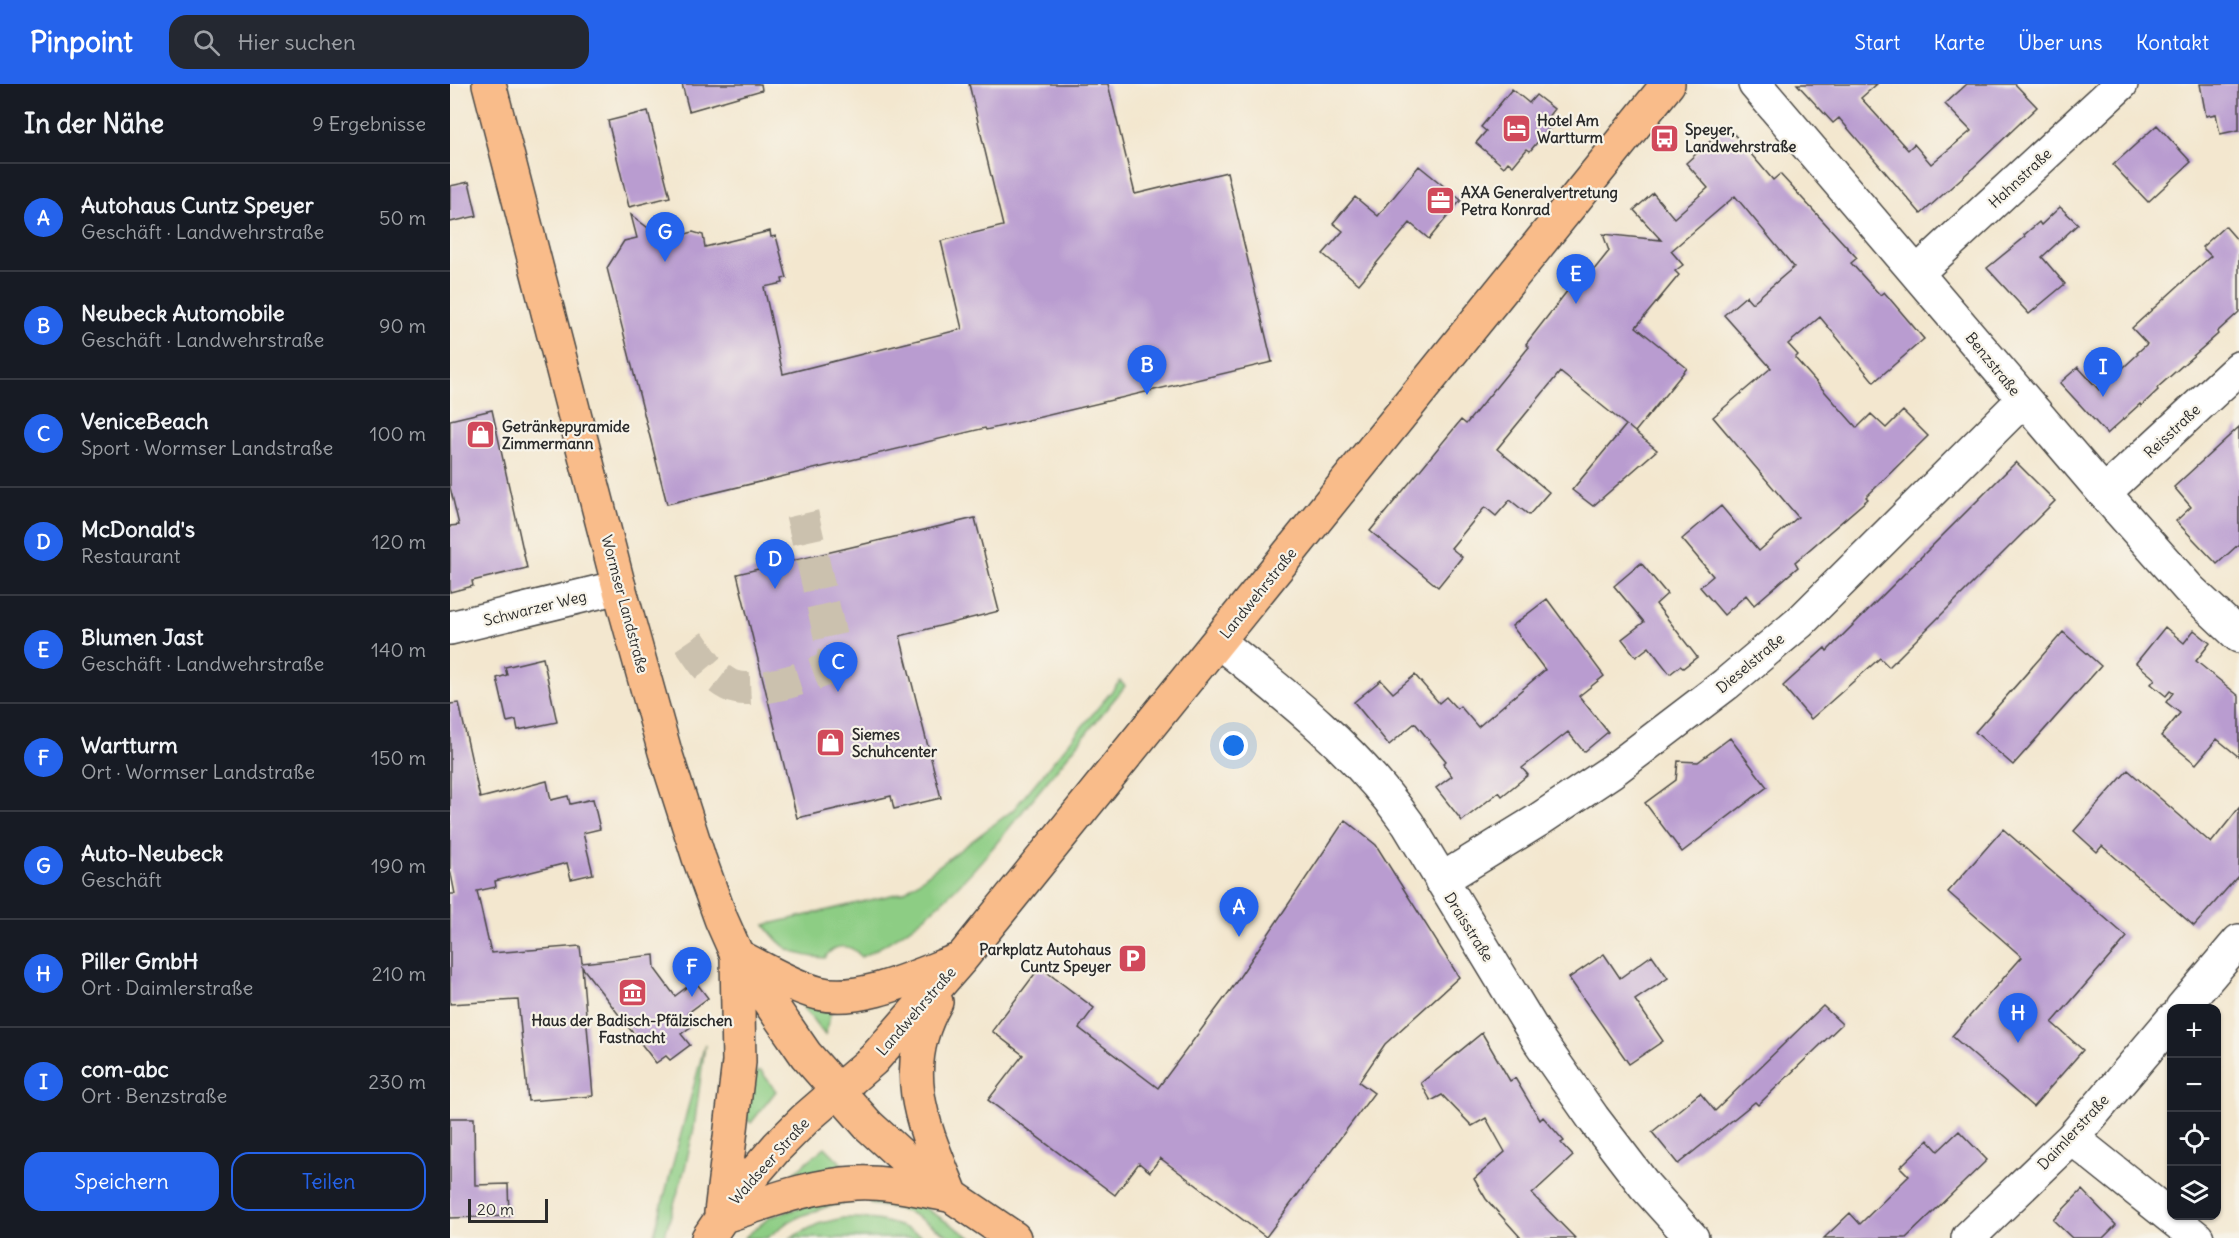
<!DOCTYPE html>
<html lang="de">
<meta charset="utf-8">
<style>
:root{--surface:#171b24;--page:#242831;--text:#f1f3f6;--muted:#9ea1a6;--line:#363941;--accent:#2563eb}
body{margin:0;font-family:Delius,sans-serif;background:var(--page);color:var(--text)}
.controls{position:absolute;right:18px;bottom:18px;display:grid;overflow:hidden;border-radius:12px;box-shadow:0 2px 4px #0004}
.controls button{width:54px;height:54px;display:grid;place-items:center;padding:0;border:0;border-bottom:2px solid var(--line);background:var(--surface);color:var(--text);font:30px sans-serif}
.scale{position:absolute;left:18px;bottom:15px;width:80px;box-sizing:border-box;padding-left:6px;border:3px solid #2b2b2b;border-top:0;font-size:16px;line-height:21px;white-space:nowrap;color:#2b2b2b;-webkit-text-stroke:4px #f7f3e8;paint-order:stroke}
.you{position:absolute;left:784px;top:662px;width:21px;height:21px;margin:-15px;border:4px solid #fff;border-radius:50%;background:#1a73e8;box-shadow:0 0 0 9px #1a73e833}
.badge{display:grid;place-items:center;width:39px;height:39px;border-radius:50%;background:var(--accent);color:#fff;font-size:20px;font-weight:700}
.pin{position:absolute;translate:-50% -50px;filter:drop-shadow(0 2px 3px #0008)}
.pin::after{content:'';position:absolute;top:32px;width:21px;height:18px;background:inherit;clip-path:polygon(0 0,100% 0,50% 100%)}
.list{margin:0;padding:0;list-style:none}
h2{display:flex;justify-content:space-between;align-items:center;height:78px;margin:0;padding:0 24px;font-size:26px}
h2 small{font-size:20px;font-weight:400;color:var(--muted)}
.list li{display:grid;grid-template-columns:39px 1fr auto;gap:18px;align-items:center;box-sizing:border-box;height:108px;padding:0 24px;border-top:2px solid var(--line)}
.list b{display:block;font-size:22px;white-space:nowrap}
.list p{margin:0;font-size:20px;white-space:nowrap;color:var(--muted)}
.list em{font-size:20px;font-style:normal;color:var(--muted)}
.actions{display:flex;gap:12px;padding:18px 24px}
.actions a{flex:1;padding:14px 0;border:2px solid var(--accent);border-radius:18px;text-align:center;font-size:21px;color:var(--accent)}
.actions .main{background:var(--accent);color:#fff}
.icon{flex:none;width:33px;height:33px;fill:none;stroke:currentColor;stroke-width:2;stroke-linecap:round;stroke-linejoin:round}
.map{position:relative;flex:none;width:1789px;height:1154px;overflow:hidden}
header{display:flex;align-items:center;gap:36px;box-sizing:border-box;height:84px;padding:0 30px;background:var(--accent);color:#fff}
header strong{font-size:28px}
nav{display:flex;gap:33px;margin-inline-start:auto;font-size:21px}
.search{width:420px;height:54px;background:var(--page);display:flex;align-items:center;gap:15px;box-sizing:border-box;padding:0 21px;border-radius:18px;color:var(--muted);font-size:22px}
main{display:flex}
aside{flex:1;background:var(--surface)}
.map>svg:first-child{display:block}
</style>
<header>
<strong>Pinpoint</strong>
<div class="search"><svg class="icon" aria-label="search" viewBox="0 0 24 24"><circle cx="10" cy="10" r="6"/><path d="M15 15l6 6"/></svg>Hier suchen</div>
<nav><a>Start</a><a>Karte</a><a>Über uns</a><a>Kontakt</a></nav>
</header>
<main>
<aside>
<h2>In der Nähe<small>9 Ergebnisse</small></h2>
<ul class="list">
<li><span class="badge">A</span><div><b>Autohaus Cuntz Speyer</b><p>Geschäft · Landwehrstraße</p></div><em>50 m</em></li>
<li><span class="badge">B</span><div><b>Neubeck Automobile</b><p>Geschäft · Landwehrstraße</p></div><em>90 m</em></li>
<li><span class="badge">C</span><div><b>VeniceBeach</b><p>Sport · Wormser Landstraße</p></div><em>100 m</em></li>
<li><span class="badge">D</span><div><b>McDonald's</b><p>Restaurant</p></div><em>120 m</em></li>
<li><span class="badge">E</span><div><b>Blumen Jast</b><p>Geschäft · Landwehrstraße</p></div><em>140 m</em></li>
<li><span class="badge">F</span><div><b>Wartturm</b><p>Ort · Wormser Landstraße</p></div><em>150 m</em></li>
<li><span class="badge">G</span><div><b>Auto-Neubeck</b><p>Geschäft</p></div><em>190 m</em></li>
<li><span class="badge">H</span><div><b>Piller GmbH</b><p>Ort · Daimlerstraße</p></div><em>210 m</em></li>
<li><span class="badge">I</span><div><b>com-abc</b><p>Ort · Benzstraße</p></div><em>230 m</em></li>
</ul>
<div class="actions"><a class="main">Speichern</a><a>Teilen</a></div>
</aside>
<div class="map">
<svg width="1789" height="1154" viewBox="0 0 1789 1154">
<rect width="100%" height="100%" fill="#f7f3e8"/>
<filter id="ink" filterUnits="userSpaceOnUse"><feTurbulence type="fractalNoise" baseFrequency=".0167" numOctaves="2"/><feDisplacementMap in="SourceGraphic" scale="12" xChannelSelector="R" yChannelSelector="G"/><feConvolveMatrix kernelMatrix="1 2 1 2 8 2 1 2 1" color-interpolation-filters="sRGB"/></filter>
<filter id="wash" filterUnits="userSpaceOnUse"><feTurbulence type="fractalNoise" baseFrequency=".008" numOctaves="4" result="noise"/><feDisplacementMap in="SourceGraphic" scale="24" xChannelSelector="R" yChannelSelector="G"/><feGaussianBlur stdDeviation="1.35" result="paint"/><feColorMatrix in="noise" values="0 0 0 0 0 0 0 0 0 0 0 0 0 0 0 0 0 1.4 0 .05"/><feComposite in="paint" operator="in"/></filter>
<g filter="url(#wash)">
<rect width="100%" height="100%" fill="#f3e7cf"/>
<path fill="#8dcd84" stroke="#5c7c58" stroke-width="1.5" d="M670 597 675 602C645 639 615 675 585 712 534 775 486 838 411 873 401 859 384 859 375 874 345 872 332 866 315 841L454 808 563 726Z
M345 913 382 924 375 951Z
M255 960 244 1044 235 1084 214 1154H203Z
M311 987 326 1007 301 1039 293 1032 301 989Z
M375 1063 396 1084 370 1087 346 1095 342 1090Z
M401 1108 403 1118 379 1122 351 1132 338 1138 317 1154H294L320 1133Z
M418 1109 457 1117 475 1124 522 1154H503L460 1129 446 1125 420 1120Z
M393 1134C423 1133 449 1138 475 1154H340L368 1140Z"/>
<g id="blocks">
<path fill="#b99cd0" d="M232 0H311L312 6 239 27Z
M519 0H658L685 110 777 88 822 278 536 346 535 344 217 420 157 184 174 157 187 154 181 131 214 156 243 148 253 151 255 163 320 147 321 153 326 152 337 194 332 195 333 199 314 203 333 290 512 245 491 157 553 142Z
M1347 0H1427L1411 14 1458 66 1464 60 1481 80 1521 47 1495 20 1517 0H1565L1587 23 1524 83 1471 130 1389 34 1383 39Z
M1750 0H1789V46L1770 50 1766 30 1756 32Z
M1062 5 1079 19 1086 11 1104 25 1094 38 1100 43 1080 67 1077 65 1063 82 1058 78 1054 83 1026 59 1036 47 1031 43Z
M198 27 220 113 179 123 158 37Z
M1707 41 1741 78 1698 118 1663 81Z
M1277 42 1323 96 1330 90 1407 174 1401 179 1430 211 1434 208 1474 255 1424 298 1370 233 1338 260 1348 271 1345 274 1407 344 1421 330 1436 344 1453 327 1478 352 1416 413 1418 415 1345 478 1348 483 1304 521 1296 511 1274 531 1250 503 1263 492 1232 455 1271 422 1309 467 1348 433 1263 333 1321 284 1274 231 1296 212 1302 219 1344 183 1285 112 1221 167 1233 181 1225 187 1229 191 1186 243 1237 284 1185 348 1179 343 1207 366 1143 422 1122 406 1176 341 1110 288 1047 365 1099 408 1079 431 1060 416 1046 432 1035 423 1001 464 1012 473 988 503 920 447 1011 336 1016 340 1079 263 1076 260 1125 197H1135L1159 167 1153 150 1211 156 1184 126 1203 109 1224 134 1258 104 1236 79Z
M969 82 1011 116 979 155 960 139 909 200 873 170 893 147 883 139 905 113 928 132Z
M19 98 27 132 0 138V102Z
M1610 123 1628 140 1592 173 1615 200 1579 230 1537 184 1575 153 1574 151 1589 138 1591 141Z
M1775 142 1789 158V228L1767 248 1768 250 1707 304 1708 306 1691 322 1690 320 1657 350 1610 299 1628 283 1649 306 1688 270 1687 269 1697 260 1682 244 1761 172 1752 163Z
M42 326 77 484 22 497 23 502 0 508V442L9 441 0 403V336Z
M1789 343V460L1767 480 1726 437 1741 423 1724 403Z
M1566 378 1605 417 1439 583 1430 574 1361 635 1333 602 1375 564 1377 567Z
M525 434 549 527 450 552 491 714 444 725 441 712 347 734 287 490Z
M1191 479 1217 510 1206 520 1247 573 1233 584 1230 582 1220 590 1199 563 1186 573 1172 555 1194 538 1164 502Z
M1097 515 1154 592 1129 612 1158 648 1134 668 1118 648 1072 684 1078 691 1052 712 1049 708 1012 737 986 704 1002 692 993 680 996 677 965 639 939 661 904 618 931 596 943 609 965 591 989 619 996 613 1007 625 1010 622 1028 643 1095 586 1062 542Z
M1715 543 1734 559 1744 546 1760 559 1746 577 1789 612V673L1767 655 1746 680 1711 652 1730 629 1716 618 1723 609 1720 607 1716 612 1701 600 1705 595 1686 579Z
M1613 548 1651 582 1563 681 1525 648Z
M93 574 107 638 68 646 66 636 57 638 47 594 57 591 55 583Z
M9 619 30 714 97 697 101 716 118 712 120 720 143 715 150 745 133 749 143 790 121 795 117 779 45 797 46 803 27 807 41 869 130 862 132 879 204 871 205 885 225 912 245 897 258 914 238 929 246 939 231 950 240 961 220 976 216 972 206 979 132 883 143 1012 78 1017 68 916 0 920V810H5L0 785V620Z
M1280 654 1317 703 1232 768 1195 719 1226 696 1228 677 1248 678Z
M1678 686 1761 759 1789 724V791L1744 842 1652 762 1647 768 1624 747Z
M895 736 926 761 1009 893 935 960 909 998 924 1009 816 1153 710 1074 700 1088 689 1079 665 1111 538 1016 573 971 542 947 590 883 644 924 629 944 708 1004 782 904Z
M1553 745 1677 853 1602 939 1633 966 1583 1023 1502 952 1572 873 1498 808Z
M1154 870 1170 894 1202 871 1218 894 1185 916 1213 957 1179 980 1119 894Z
M1373 922 1392 940 1308 1021 1305 1018 1228 1080 1202 1048 1250 1009 1265 1027Z
M1032 949 1060 997 1065 994 1090 1036 1093 1033 1114 1057 1111 1059 1123 1072 1082 1110 1125 1154H1071L1036 1115 1024 1095 1055 1068 1036 1034 1022 1042 992 1011 981 1017 971 999Z
M0 1034H24L25 1101 58 1100 59 1132 0 1134Z
M1509 1047 1537 1076 1456 1154H1374L1400 1129 1410 1140 1459 1092 1450 1083 1478 1056 1488 1067Z
M1632 1106 1666 1141 1653 1154H1622L1603 1136Z"/>
</g>
</g>
<g filter="url(#ink)">
<use href="#blocks" fill-opacity="0" stroke="#494744" stroke-width="1.5"/>
<g fill="none" stroke-linecap="round" stroke-linejoin="round">
<path stroke="#cbc1ae" stroke-width="33" stroke-dasharray="33 16" stroke-linecap="butt" d="M239 557C250 573 261 592 279 601 299 612 357 594 377 585L382 578 384 569 352 430"/>
<defs>
<path id="minor" d="M1305 0 1654 409 1739 505 1789 552
M1468 188 1671 0
M1654 409 1789 284
M0 544 169 503
M769 558C837 612 908 668 958 740L1090 958 1143 1034 1195 1102 1242 1154
M991 796 1087 737 1162 687 1276 600 1350 538 1573 316
M1732 924 1789 857
M1622 1054 1747 1154
M1518 1154 1622 1054 1722 936"/>
<path id="major" d="M39 0 169 503 215 668 249 774 271 835 287 871 356 971 418 1041 464 1083 502 1112 564 1154
M288 872C312 884 343 903 368 909 412 920 470 890 511 875
M486 918C446 988 475 1045 502 1112
M271 1129 289 978 287 873
M271 1133C315 1119 360 1101 406 1099 434 1097 469 1106 498 1111
M258 1154 294 1101 327 1063 355 1035 423 976 511 875 1218 0"/>
</defs>
<use href="#minor" stroke="#494744" stroke-width="36"/>
<use href="#major" stroke="#494744" stroke-width="36"/>
<use href="#minor" stroke="#fff" stroke-width="33"/>
<use href="#major" stroke="#f9bc8a" stroke-width="33"/>
</g>
</g>
<defs>
<symbol id="hotel-square" viewBox="-11 -11 22 22"><rect x="-9" y="-9" width="18" height="18" rx="4" fill="#d1495b" stroke="#f7f3e8"/><path d="M-6-4.5h1.5V1H6V5H4.5V3h-9V5H-6ZM-4 0a1.8 1.8 0 1 1 3.6 0ZM.5 0V-2.5h3Q6-2.5 6 0Z" fill="#fff"/></symbol>
<symbol id="bus-square" viewBox="-11 -11 22 22"><rect x="-9" y="-9" width="18" height="18" rx="4" fill="#d1495b" stroke="#f7f3e8"/><path d="M-5-6H5V4H4V6H2V4H-2V6H-4V4H-5ZM-3.5-4V0h7V-4ZM-3.5 1.2v1.5H-2V1.2ZM2 1.2v1.5H3.5V1.2Z" fill="#fff"/></symbol>
<symbol id="office-square" viewBox="-11 -11 22 22"><rect x="-9" y="-9" width="18" height="18" rx="4" fill="#d1495b" stroke="#f7f3e8"/><path d="M-6-3h4V-5.5h4V-3h4V5H-6ZM-1-4.5V-3h2v-1.5ZM-6 0V1H6V0Z" fill="#fff"/></symbol>
<symbol id="shop-square" viewBox="-11 -11 22 22"><rect x="-9" y="-9" width="18" height="18" rx="4" fill="#d1495b" stroke="#f7f3e8"/><path d="M-5-2.5h2.3a2.7 3.5 0 0 1 5.4 0H5L5.5 6h-11ZM-1.5-2.5h3a1.5 2.3 0 0 0-3 0Z" fill="#fff"/></symbol>
<symbol id="parking-square" viewBox="-11 -11 22 22"><rect x="-9" y="-9" width="18" height="18" rx="4" fill="#d1495b" stroke="#f7f3e8"/><path d="M-3.5-5.5H1a3.5 3.5 0 0 1 0 7H-1V5.5H-3.5ZM-1-3.4V-.6H.8a1.4 1.4 0 0 0 0-2.8Z" fill="#fff"/></symbol>
<symbol id="museum-square" viewBox="-11 -11 22 22"><rect x="-9" y="-9" width="18" height="18" rx="4" fill="#d1495b" stroke="#f7f3e8"/><path d="M0-6L6-3V-2H-6V-3ZM-5-1h2V3h-2ZM-1-1h2V3h-2ZM3-1h2V3H3ZM-6 4H6V6H-6Z" fill="#fff"/></symbol>
</defs>
<g fill-rule="evenodd">
<use href="#hotel-square" x="1050" y="28" width="33" height="33"/>
<use href="#bus-square" x="1198" y="38" width="33" height="33"/>
<use href="#office-square" x="974" y="100" width="33" height="33"/>
<use href="#shop-square" x="14" y="334" width="33" height="33"/>
<use href="#shop-square" x="364" y="642" width="33" height="33"/>
<use href="#parking-square" x="666" y="858" width="33" height="33"/>
<use href="#museum-square" x="166" y="892" width="33" height="33"/>
</g>
<g text-anchor="middle" dominant-baseline="central" stroke-width="4.5" stroke-linejoin="round" paint-order="stroke">
<g font-size="15" font-weight="bold" fill="#2b2b2b" stroke="#f7f3e8" text-anchor="start">
<text x="1087" y="36">Hotel Am<tspan x="1087" dy="17">Wartturm</tspan></text>
<text x="1235" y="45">Speyer,<tspan x="1235" dy="17">Landwehrstraße</tspan></text>
<text x="1011" y="108">AXA Generalvertretung<tspan x="1011" dy="17">Petra Konrad</tspan></text>
<text x="52" y="342">Getränkepyramide<tspan x="52" dy="17">Zimmermann</tspan></text>
<text x="402" y="650">Siemes<tspan x="402" dy="17">Schuhcenter</tspan></text>
<text x="661" y="865" text-anchor="end">Parkplatz Autohaus<tspan x="661" dy="17">Cuntz Speyer</tspan></text>
<text x="182" y="936" text-anchor="middle">Haus der Badisch-Pfälzischen<tspan x="182" dy="17">Fastnacht</tspan></text>
</g>
<g font-size="15" fill="#2b2b2b" stroke="#f7f3e8">
<text transform="translate(1570 94) rotate(-43)">Hahnstraße</text>
<text transform="translate(1543 280) rotate(51)">Benzstraße</text>
<text transform="translate(1722 347) rotate(-43)">Reisstraße</text>
<text transform="translate(808 509) rotate(-51)">Landwehrstraße</text>
<text transform="translate(175 520) rotate(75)">Wormser Landstraße</text>
<text transform="translate(85 524) rotate(-14)">Schwarzer Weg</text>
<text transform="translate(1300 579) rotate(-40)">Dieselstraße</text>
<text transform="translate(1019 843) rotate(58)">Draisstraße</text>
<text transform="translate(466 927) rotate(-49)">Landwehrstraße</text>
<text transform="translate(1623 1048) rotate(-47)">Daimlerstraße</text>
<text transform="translate(319 1077) rotate(-48)">Waldseer Straße</text>
</g>
</g>
</svg>
<div class="controls">
<button>+</button>
<button>−</button>
<button><svg class="icon" aria-label="locate" viewBox="0 0 24 24"><circle cx="12" cy="12" r="6"/><path d="M12 2v4M12 18v4M2 12h4M18 12h4"/></svg></button>
<button><svg class="icon" aria-label="layers" viewBox="0 0 24 24"><path d="M12 4l9 5-9 5-9-5zM3 14l9 5 9-5"/></svg></button>
</div>
<div class="scale">20 m</div>
<div class="you"></div>
<div class="pin badge" style="left:789px;top:853px">A</div>
<div class="pin badge" style="left:697px;top:311px">B</div>
<div class="pin badge" style="left:388px;top:608px">C</div>
<div class="pin badge" style="left:325px;top:505px">D</div>
<div class="pin badge" style="left:1126px;top:220px">E</div>
<div class="pin badge" style="left:242px;top:913px">F</div>
<div class="pin badge" style="left:215px;top:178px">G</div>
<div class="pin badge" style="left:1568px;top:959px">H</div>
<div class="pin badge" style="left:1653px;top:313px">I</div>
</div>
</main>
